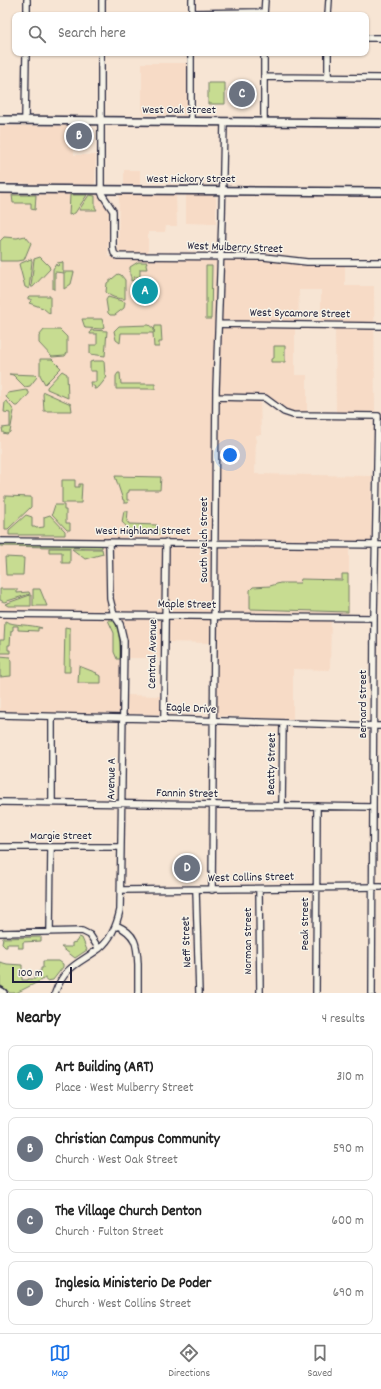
<!DOCTYPE html>
<meta charset="utf-8">
<style>
:root{--surface:#fff;--page:#f2f2f2;--text:#222;--muted:#767676;--line:#e0e0e0;--accent:#1a73e8}
body{margin:0;font-family:Dekko,sans-serif;background:var(--page);color:var(--text)}
.scale{position:absolute;left:12px;bottom:10px;width:60px;box-sizing:border-box;padding-left:4px;border:2px solid #22223b;border-top:0;font-size:11px;line-height:14px;white-space:nowrap;color:#22223b;-webkit-text-stroke:3px #f7f3e8;paint-order:stroke}
.you{position:absolute;left:230px;top:455px;width:14px;height:14px;margin:-10px;border:3px solid #fff;border-radius:50%;background:#1a73e8;box-shadow:0 0 0 6px #1a73e833}
.badge{display:grid;place-items:center;width:26px;height:26px;border-radius:50%;background:var(--accent);color:#fff;font-size:13px;font-weight:700}
.pin{position:absolute;translate:-50% -50%;border:2px solid #fff;box-shadow:0 1px 4px #0006}
.list{margin:0;padding:0;list-style:none}
h2{display:flex;justify-content:space-between;align-items:center;height:52px;margin:0;padding:0 16px;font-size:17px}
h2 small{font-size:13px;font-weight:400;color:var(--muted)}
.list li{display:grid;grid-template-columns:26px 1fr auto;gap:12px;align-items:center;box-sizing:border-box;height:64px;margin:0 8px 8px;padding:0 8px;border:1px solid var(--line);border-radius:8px}
.list b{display:block;font-size:15px;white-space:nowrap}
.list p{margin:0;font-size:13px;white-space:nowrap;color:var(--muted)}
.list em{font-size:13px;font-style:normal;color:var(--muted)}
.icon{flex:none;width:22px;height:22px;fill:none;stroke:currentColor;stroke-width:2;stroke-linecap:round;stroke-linejoin:round}
.map{position:relative;flex:none;width:381px;height:993px;overflow:hidden}
.search{position:absolute;background:var(--surface);box-shadow:0 1px 3px #0004;left:12px;right:12px;top:12px;height:44px;display:flex;align-items:center;gap:10px;box-sizing:border-box;padding:0 14px;border-radius:8px;color:var(--muted);font-size:15px}
.sheet{height:340px;background:var(--surface)}
nav{display:flex;justify-content:space-around;align-items:center;box-sizing:border-box;height:56px;border-top:1px solid var(--line);background:var(--surface);font-size:11px;color:var(--muted)}
nav a{display:grid;justify-items:center;gap:2px}
nav .on{color:var(--accent)}
.map>svg:first-child{display:block}
</style>
<div class="map">
<svg width="381" height="993" viewBox="0 0 381 993">
<rect width="100%" height="100%" fill="#f7e5d4"/>
<filter id="ink" filterUnits="userSpaceOnUse"><feTurbulence type="fractalNoise" baseFrequency=".025" numOctaves="2"/><feDisplacementMap in="SourceGraphic" scale="8" xChannelSelector="R" yChannelSelector="G"/><feConvolveMatrix kernelMatrix="1 2 1 2 8 2 1 2 1" color-interpolation-filters="sRGB"/></filter>
<g filter="url(#ink)">
<path fill="#f7dbc6" d="M142 63H188V115H142Z
M0 126H73L74 155H96L95 183 92 185 0 183Z
M124 170H140V186H124Z
M0 192 98 193 109 209 108 256 113 258 257 259 303 264 345 265V286H374L375 413H336L335 329H321V290H299L298 328 295 329V375H307V413L291 412 269 396 260 394 261 435H256L255 474 372 476 371 541H349V618H331L330 670 293 669V719L217 716V643L161 642 160 658H127L126 695 160 696V714L0 713Z
M119 194H176L177 226H166L165 232H148V253H118Z
M186 194 213 195 216 198V224L186 223Z"/>
<path fill="#c7dc91" stroke="#747f66" d="M208 83H225V104H208Z
M12 195H36L35 210 31 209V203H13Z
M70 195H87L75 213 69 215Z
M89 195 95 196V207L97 210H79Z
M25 236 26 237 31 243 24 260 17 261H0V241L4 237 17 238Z
M40 257 49 266 50 269 33 287H31L34 259Z
M31 259 32 261 29 289 25 287 19 264Z
M63 262V272H74L71 284 64 289V273L55 272V289H53V269L56 264 57 266 59 265 57 263Z
M138 262H147L146 265 147 269H140V277H134V280L131 281V277L130 275V267Z
M206 266H212L211 319H206Z
M118 274 121 275 125 280V299C118 299 110 297 106 292L107 283Z
M29 296H50V314L43 308 29 303 31 301V299H28V297Z
M108 297 125 302 124 308 115 315H110L108 313 106 300Z
M82 319H102L104 327 102 329 85 328Z
M149 325 154 329V333L155 326H161L162 342H159V347H154L153 333H121L120 343 116 340 114 331 119 326Z
M44 330H60L67 337V353L65 356 52 357 39 343V336Z
M91 330 107 331 105 356 90 354V345H97V334H90Z
M274 346H285V362H271V359L274 358Z
M40 359H52L61 368 45 384 40 375Z
M94 361H104L105 375 107 377 99 387 95 389H94L95 387 92 385 91 387 90 382H96V371H90V362Z
M62 371 67 374 68 398 47 389V387Z
M118 373H120L121 384H155V389H116V376Z
M9 374 35 375 37 377 30 386 25 387 13 375Z
M26 390 29 392V394L18 406H15L6 397 8 393Z
M44 392 71 404 72 411H44L43 394Z
M7 401 14 411 10 432 7 434 3 433 2 428 10 427V413L4 412 5 402Z
M115 476 161 477 160 490H129V492L127 493V500H129L128 503H124V500H123Z
M62 480H75V487H79V484H82L81 503H62Z
M5 496 31 497V507L8 529H5Z
M55 505H64V510H66V523H70V530H67L52 514Z
M124 511H128L127 522H128L129 524 157 525V529L160 530V534C142 534 135 537 122 522Z
M26 515 32 517V527H35L36 528 44 527V517L50 515 65 531V535H9V530Z
M0 544 102 545V548L0 546Z
M49 548H70V563H62V552H49Z
M72 549H102L103 554 85 559Z
M5 557 24 558 23 575H6Z
M342 574H348V612L250 609V590L253 587 270 586 280 583H300L301 579 342 580Z
M0 589H17V593L29 592 30 594 4 602 0 600Z
M33 589H40L47 606H33Z
M30 595H31V606H8L5 604Z
M108 620H114C120 632 120 646 121 659H117L114 652V633Z
M5 621C14 626 30 624 42 628H38V631L18 630V626H13V630L11 631 10 645H8V650H10V653H0V640H4Z
M65 627 70 628V672H64Z
M0 656 10 657 11 661V676L0 677Z
M79 666 97 673 96 674 101 676V683H78Z
M41 937V941L23 942V948H18V944H7V947H5L2 944 3 938Z
M79 937 82 938 87 950 75 958 61 947H72V943L76 942Z
M43 961H59L63 964V967L53 980 46 981V978L16 993H10L0 985V962L7 964 22 965V980H28V979H35V973H39V971H41V968H43Z"/>
<g fill="none" stroke-linecap="round" stroke-linejoin="round">
<defs>
<path id="minor" d="M192 13 264 12
M27 15V0
M102 15V0
M192 15V0
M264 15 265 0
M328 15 329 0
M366 38H381
M101 53V190L102 194 113 211V248L114 253 117 256 264 257 307 262H381
M264 77 381 78
M328 78V53
M25 120 26 53
M191 121V53
M264 122V53
M219 324 381 326
M216 397 265 398 284 412 293 415 378 416 374 618 372 993
M0 541 381 545
M0 614 374 618
M0 715 164 719 381 726
M164 719 166 542
M0 802 373 807
M52 802V717
M282 806 283 723
M0 847H121
M259 889 260 993
M121 890 381 887
M196 890 199 993
M212 890 216 390 222 218 224 122
M116 925C136 934 137 944 138 964 138 974 138 983 138 993
M50 931 51 847
M0 933 82 931 90 935 99 949
M55 993C65 965 79 964 100 948 111 939 117 924 120 910L124 641 120 624 114 615 110 599 109 542
M316 993 317 806"/>
<path id="major" d="M0 120 381 123
M0 189 381 192
M0 991 3 993"/>
</defs>
<use href="#minor" stroke="#22223b" stroke-width="8"/>
<use href="#major" stroke="#22223b" stroke-width="10"/>
<use href="#minor" stroke="#f7f3e8" stroke-width="5.5"/>
<use href="#major" stroke="#f7f3e8" stroke-width="7"/>
</g>
</g>
<g text-anchor="middle" dominant-baseline="central" stroke-width="3" stroke-linejoin="round" paint-order="stroke">
<g font-size="12" fill="#22223b" stroke="#f7f3e8">
<text x="179" y="110">West Oak Street</text>
<text x="191" y="179">West Hickory Street</text>
<text transform="translate(235 248) rotate(2)">West Mulberry Street</text>
<text transform="translate(300 314) rotate(1)">West Sycamore Street</text>
<text x="143" y="531">West Highland Street</text>
<text transform="translate(204 540) rotate(-90)">South Welch Street</text>
<text transform="translate(187 605) rotate(1)">Maple Street</text>
<text transform="translate(153 654) rotate(-89)">Central Avenue</text>
<text transform="translate(363 704) rotate(-90)">Bernard Street</text>
<text transform="translate(191 709) rotate(3)">Eagle Drive</text>
<text transform="translate(272 764) rotate(-89)">Beatty Street</text>
<text transform="translate(112 779) rotate(-89)">Avenue A</text>
<text transform="translate(187 794) rotate(1)">Fannin Street</text>
<text x="61" y="836">Margie Street</text>
<text transform="translate(251 878) rotate(-1)">West Collins Street</text>
<text transform="translate(305 924) rotate(-90)">Peak Street</text>
<text transform="translate(248 941) rotate(-90)">Norman Street</text>
<text transform="translate(187 942) rotate(-92)">Neff Street</text>
</g>
</g>
</svg>
<div class="scale">100 m</div>
<div class="you"></div>
<div class="pin badge" style="left:145px;top:291px;background:#0f9aa8">A</div>
<div class="pin badge" style="left:79px;top:136px;background:#6b7280">B</div>
<div class="pin badge" style="left:242px;top:94px;background:#6b7280">C</div>
<div class="pin badge" style="left:187px;top:868px;background:#6b7280">D</div>
<div class="search"><svg class="icon" aria-label="search" viewBox="0 0 24 24"><circle cx="10" cy="10" r="6"/><path d="M15 15l6 6"/></svg>Search here</div>
</div>
<section class="sheet">
<h2>Nearby<small>4 results</small></h2>
<ul class="list">
<li><span class="badge" style="background:#0f9aa8">A</span><div><b>Art Building (ART)</b><p>Place · West Mulberry Street</p></div><em>310 m</em></li>
<li><span class="badge" style="background:#6b7280">B</span><div><b>Christian Campus Community</b><p>Church · West Oak Street</p></div><em>590 m</em></li>
<li><span class="badge" style="background:#6b7280">C</span><div><b>The Village Church Denton</b><p>Church · Fulton Street</p></div><em>600 m</em></li>
<li><span class="badge" style="background:#6b7280">D</span><div><b>Inglesia Ministerio De Poder</b><p>Church · West Collins Street</p></div><em>690 m</em></li>
</ul>
</section>
<nav>
<a class="on"><svg class="icon" aria-label="map" viewBox="0 0 24 24"><path d="M3 6l6-2 6 2 6-2v14l-6 2-6-2-6 2zM9 4v14M15 6v14"/></svg>Map</a>
<a><svg class="icon" aria-label="directions" viewBox="0 0 24 24"><path d="M12 3l9 9-9 9-9-9zM9 14v-3h6M13 9l2 2-2 2"/></svg>Directions</a>
<a><svg class="icon" aria-label="saved" viewBox="0 0 24 24"><path d="M7 4h10v16l-5-4-5 4z"/></svg>Saved</a>
</nav>
